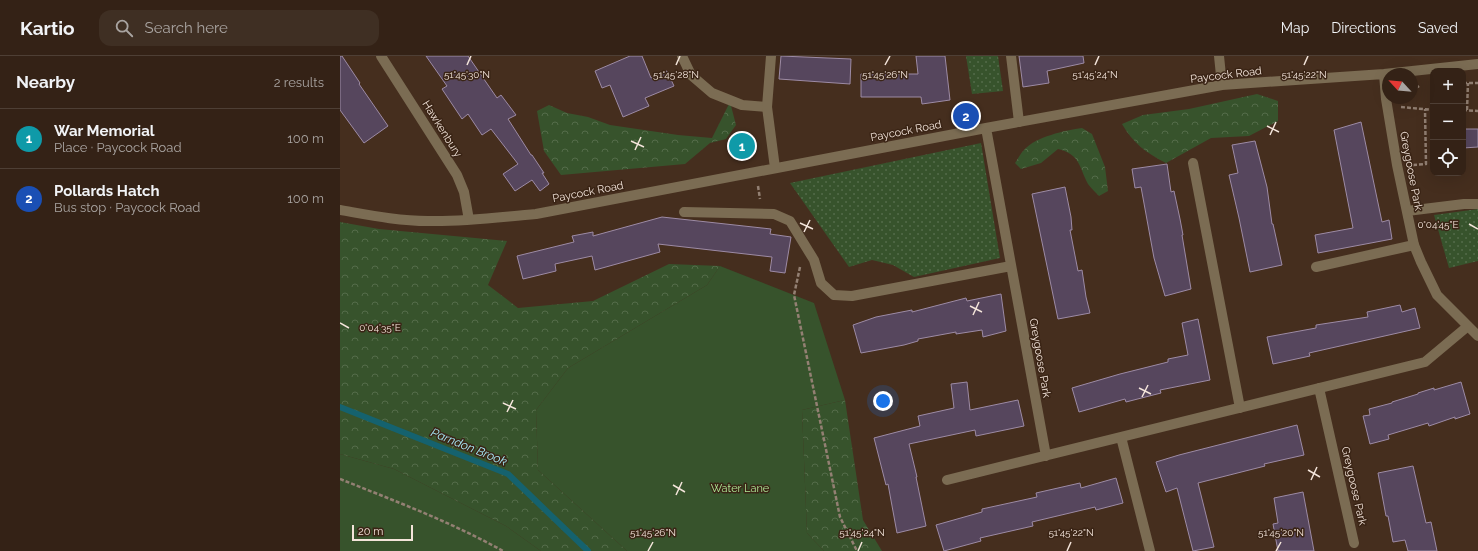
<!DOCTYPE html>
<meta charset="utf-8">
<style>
:root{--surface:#342216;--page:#3f2f23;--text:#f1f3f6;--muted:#a9a4a1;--line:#4e3f35;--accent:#b45309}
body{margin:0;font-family:Raleway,sans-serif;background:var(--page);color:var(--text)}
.controls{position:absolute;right:12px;top:12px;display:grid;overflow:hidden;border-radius:8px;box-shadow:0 4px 16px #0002}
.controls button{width:36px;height:36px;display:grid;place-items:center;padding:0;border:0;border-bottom:1px solid var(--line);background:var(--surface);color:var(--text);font:20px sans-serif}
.compass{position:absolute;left:1042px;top:12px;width:36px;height:36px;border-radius:50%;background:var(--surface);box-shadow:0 4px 16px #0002;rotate:296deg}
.scale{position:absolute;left:12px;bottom:10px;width:61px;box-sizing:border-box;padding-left:4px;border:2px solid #f3e4da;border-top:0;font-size:11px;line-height:14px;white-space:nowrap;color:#f3e4da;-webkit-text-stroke:3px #3a2415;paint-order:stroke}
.you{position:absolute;left:543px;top:345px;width:14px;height:14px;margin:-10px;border:3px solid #fff;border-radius:50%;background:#1a73e8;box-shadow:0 0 0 6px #1a73e833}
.badge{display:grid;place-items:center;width:26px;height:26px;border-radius:50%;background:var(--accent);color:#fff;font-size:13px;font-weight:700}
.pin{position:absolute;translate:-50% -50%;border:2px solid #fff;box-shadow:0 1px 4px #0006}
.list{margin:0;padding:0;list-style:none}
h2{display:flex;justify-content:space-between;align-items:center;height:52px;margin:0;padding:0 16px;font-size:17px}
h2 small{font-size:13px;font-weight:400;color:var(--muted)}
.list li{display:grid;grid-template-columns:26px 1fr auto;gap:12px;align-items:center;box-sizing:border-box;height:60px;padding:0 16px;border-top:1px solid var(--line)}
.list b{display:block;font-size:15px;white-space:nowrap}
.list p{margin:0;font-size:13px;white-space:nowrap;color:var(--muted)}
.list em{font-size:13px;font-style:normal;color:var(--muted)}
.icon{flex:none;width:22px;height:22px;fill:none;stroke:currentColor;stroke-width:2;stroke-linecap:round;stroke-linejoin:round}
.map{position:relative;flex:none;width:1138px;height:495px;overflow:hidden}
header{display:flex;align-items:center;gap:24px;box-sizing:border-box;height:56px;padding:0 20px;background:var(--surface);border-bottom:1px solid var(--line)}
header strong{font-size:19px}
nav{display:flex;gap:22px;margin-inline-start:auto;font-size:14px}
.search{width:280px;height:36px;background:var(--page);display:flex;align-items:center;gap:10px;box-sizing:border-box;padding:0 14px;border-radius:12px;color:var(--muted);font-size:15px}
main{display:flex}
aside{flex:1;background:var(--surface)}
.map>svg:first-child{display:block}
</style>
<header>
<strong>Kartio</strong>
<div class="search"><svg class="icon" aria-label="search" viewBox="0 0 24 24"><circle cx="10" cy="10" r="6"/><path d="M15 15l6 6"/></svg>Search here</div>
<nav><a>Map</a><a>Directions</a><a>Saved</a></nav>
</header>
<main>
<aside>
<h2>Nearby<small>2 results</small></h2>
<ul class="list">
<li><span class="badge" style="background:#0f9aa8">1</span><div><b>War Memorial</b><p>Place · Paycock Road</p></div><em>100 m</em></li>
<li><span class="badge" style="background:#1a4fb4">2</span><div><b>Pollards Hatch</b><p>Bus stop · Paycock Road</p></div><em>100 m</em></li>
</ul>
</aside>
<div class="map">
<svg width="1138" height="495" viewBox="0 0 1138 495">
<defs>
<pattern id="forest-crowns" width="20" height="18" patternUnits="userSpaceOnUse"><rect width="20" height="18" fill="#37532c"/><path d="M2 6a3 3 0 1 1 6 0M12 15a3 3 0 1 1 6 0" fill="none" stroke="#546c4a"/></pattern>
<pattern id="park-dots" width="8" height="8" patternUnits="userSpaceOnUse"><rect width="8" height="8" fill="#37532c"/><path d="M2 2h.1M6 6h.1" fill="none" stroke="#546c4a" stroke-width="1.8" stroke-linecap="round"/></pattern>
</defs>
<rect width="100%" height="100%" fill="#452e1e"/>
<path fill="#37532c" d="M380 210 474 247 505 344 462 354 467 477 484 495H287L198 414 196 354 228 312 367 229Z
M0 398 54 413 166 470 201 495H0Z"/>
<path fill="url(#forest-crowns)" d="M917 38 938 45V65L909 80 871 82 826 107C806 97 793 87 782 68L803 59 849 53Z
M390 46 396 69 386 83 370 87 345 108 221 119 204 95 197 55 209 49 227 57 248 61 270 69 338 79 372 82Z
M742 72 752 78 765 111 768 135 759 140C755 136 751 132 748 128 739 111 740 98 718 93L701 107 681 113 675 107C678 103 680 98 684 94 695 81 726 74 742 72Z
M0 166 39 173 167 185 148 229 178 252 253 245 329 208 380 210 367 229 228 312 196 354 198 414 287 495H201L166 470 54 413 0 398Z
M505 344 523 464 542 495H484L467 477 462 354Z"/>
<path fill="url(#park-dots)" d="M626 0H658L663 35 632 38Z
M641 87 660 202 574 221 553 209 532 204 509 211 450 127Z
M1138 153V205L1109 212 1094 159Z"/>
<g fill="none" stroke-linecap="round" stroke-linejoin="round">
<path stroke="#15626e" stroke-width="6" d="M0 351 168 418 248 495"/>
</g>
<path fill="#56465d" stroke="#9d8ba5" d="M0 0H2L20 27 19 28 48 70 24 87 0 54Z
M86 0H128L157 42 161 39 176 59 168 63 191 99H192L204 117H202L209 128 200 135 192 124 175 135 163 118 178 108 151 73 142 79 128 58 122 63 102 33 107 30Z
M290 0H302L311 22 327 15 334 30 305 42 309 50 283 61 270 29 262 32 255 15Z
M441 0 511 3 510 28 439 23Z
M576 0H605L610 44 582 48 581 41H521V18H578Z
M679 0H743L744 7 707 15 709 27 683 31Z
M1123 60H1124V73H1138V91L1123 92Z
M1021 66 1042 166 1049 164 1052 183 978 197 975 179 1013 172 994 74Z
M915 85 927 131 932 168H933L942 209 910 216 899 162 889 119 898 117 892 89Z
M827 108 831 136 834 135 840 163 843 179H842L851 233 825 240 814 202 801 131 795 132 792 113Z
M725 131 731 161 732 174H730L738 215 742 214 746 241 750 257 718 263 692 138Z
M322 161 431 173 430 178 451 181 445 217 430 215 432 201 318 188 320 196 255 214 252 200 215 208 216 215 183 223 177 200 234 186 232 180 253 176V180Z
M661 238 666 275 643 281 642 274 616 278V276L578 283V285L564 289 521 297 513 269 536 261 572 254V256L626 242 627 245Z
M1060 249 1062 256 1075 252 1080 272 969 297 970 300 933 308 927 281 976 272V269L1028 261 1027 256Z
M858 263 870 324 820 334 821 337 786 346 785 343 739 356 732 332 780 318 828 306V303L848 299 842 267Z
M627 326 630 354 678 344 684 370 636 380 635 374 569 388 577 421H576L586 470 557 477 548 428 546 429 534 382 580 370 578 360 614 352 611 328Z
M1121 326 1130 358 1115 363V361L1089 370 1088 367 1048 379 1049 383 1030 388 1023 360 1030 359 1029 353 1052 347V346L1078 338V337L1094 332V334Z
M957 369 964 399 924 408 925 410 858 427 874 491 853 495 837 432 826 436 816 406 839 399Z
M1073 410 1086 467 1091 466 1097 495H1068L1065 484 1053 486 1048 460H1046L1038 417Z
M776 422 783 447 756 454 755 451 692 466 693 470 640 482 641 485 604 495 596 469 642 456V453L697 441 696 437 740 427 741 432Z
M963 436 974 495H938L933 468 938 467 934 442Z"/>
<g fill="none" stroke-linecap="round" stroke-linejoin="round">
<path stroke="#938073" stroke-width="2.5" stroke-dasharray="4 2" stroke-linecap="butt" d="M1123 27H1138
M1072 35 1079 30
M1061 51 1093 54
M1123 54 1138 55
M1127 54 1128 27
M1073 109 1086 108 1085 53
M418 130 420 143
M460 211 454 239 500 461 517 495
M0 423C55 445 111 466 163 495"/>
<path stroke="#7b6c53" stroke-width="10" d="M342 0 351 19 372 37 402 49 427 51
M671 0 679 66
M976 211 1074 189"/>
<path stroke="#7b6c53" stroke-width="10" d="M41 0 117 119 124 136 129 164
M431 0 427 51 435 112
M879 0 882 29
M1044 18 1046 43 1057 109 1074 189 1081 206 1097 239 1138 280
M646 72 706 400
M853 107 900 352
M0 154C29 159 58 165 88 165 124 166 160 161 196 158L646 72 882 29 1044 18 1138 8
M1067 155 1124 148H1138
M344 156 434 158 450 165 474 204 481 227 494 239 512 240 671 210
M979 332 1014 487
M781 381 810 495
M607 424 1085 306 1128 270"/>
</g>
<path fill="none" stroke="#f3e4da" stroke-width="1.5" d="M127 9 131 0M336 9 340 0M545 9 550 0M755 9 759 0M964 9 968 0M927 70 939 76M930 79 936 66M291 85 304 91M295 94 301 81M460 167 473 173M1129 168 1138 173M464 176 470 164M630 250 642 256M633 259 639 246M0 267 9 272M799 332 811 338M802 341 808 329M163 347 176 353M167 356 173 344M968 414 980 421M971 424 977 411M333 429 345 436M336 439 342 426M308 495 313 486M518 495 522 486M727 495 731 486M936 495 941 486"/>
<g text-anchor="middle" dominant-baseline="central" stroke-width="3" stroke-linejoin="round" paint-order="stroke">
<g font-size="11" fill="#f3e4da" stroke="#3a2415">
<text transform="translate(886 19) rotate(-7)">Paycock Road</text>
<text transform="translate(102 73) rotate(58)">Hawkenbury</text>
<text transform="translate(566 75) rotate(-11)">Paycock Road</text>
<text transform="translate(1071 115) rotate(79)">Greygoose Park</text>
<text transform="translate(248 136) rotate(-11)">Paycock Road</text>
<text transform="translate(700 302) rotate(80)">Greygoose Park</text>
<text transform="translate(1014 430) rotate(77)">Greygoose Park</text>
</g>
<g font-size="11" fill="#aee797" stroke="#3a2415">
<text x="400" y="432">Water Lane</text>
</g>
<g font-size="12" font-style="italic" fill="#a7edfb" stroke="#3a2415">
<text transform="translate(129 391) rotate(22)">Parndon Brook</text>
</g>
</g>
<g font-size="10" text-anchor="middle" fill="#f3e4da" stroke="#3a2415" stroke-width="3" stroke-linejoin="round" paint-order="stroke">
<text x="127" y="22">51°45'30"N</text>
<text x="336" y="22">51°45'28"N</text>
<text x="545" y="22">51°45'26"N</text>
<text x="755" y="22">51°45'24"N</text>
<text x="964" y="22">51°45'22"N</text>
<text x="1098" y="172">0°04'45"E</text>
<text x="40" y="275">0°04'35"E</text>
<text x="313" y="480">51°45'26"N</text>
<text x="522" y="480">51°45'24"N</text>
<text x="731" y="480">51°45'22"N</text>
<text x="941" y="480">51°45'20"N</text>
</g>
</svg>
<div class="controls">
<button>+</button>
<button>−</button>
<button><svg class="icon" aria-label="locate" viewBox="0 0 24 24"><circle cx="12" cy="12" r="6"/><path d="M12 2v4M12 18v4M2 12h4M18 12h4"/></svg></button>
</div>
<svg class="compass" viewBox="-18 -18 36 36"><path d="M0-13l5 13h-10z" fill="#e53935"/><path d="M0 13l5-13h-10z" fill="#a9a4a1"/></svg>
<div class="scale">20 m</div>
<div class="you"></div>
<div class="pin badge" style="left:402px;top:90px;background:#0f9aa8">1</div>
<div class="pin badge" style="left:626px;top:60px;background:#1a4fb4">2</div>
</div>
</main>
